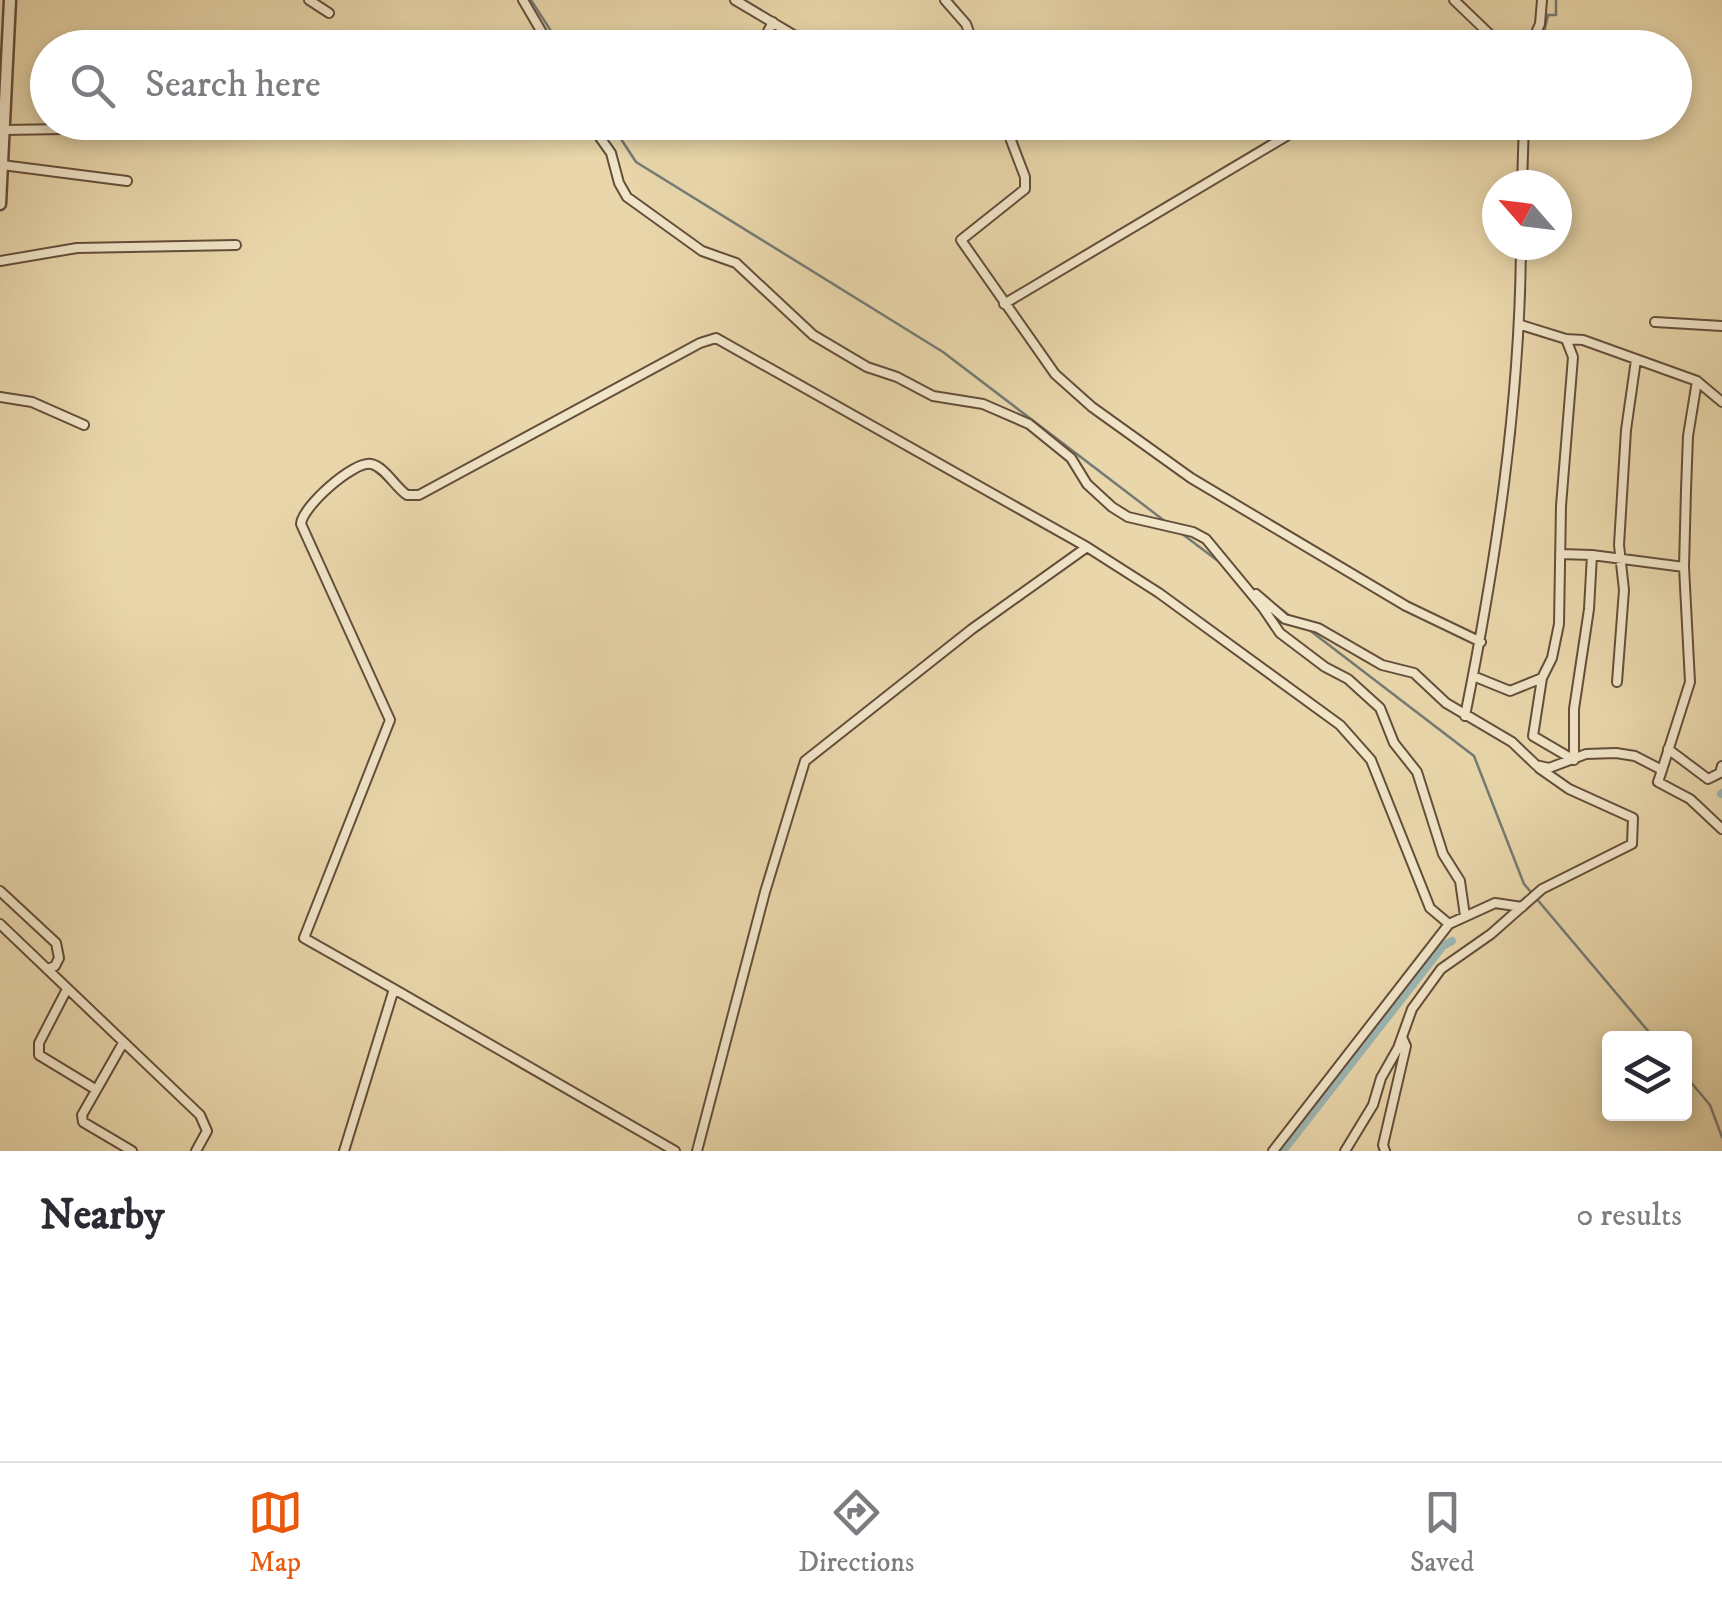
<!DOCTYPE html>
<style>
:root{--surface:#fff;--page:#f7f7f7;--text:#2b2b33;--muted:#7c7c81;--line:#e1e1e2;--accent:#ea580c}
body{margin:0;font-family:"IM FELL DW Pica",serif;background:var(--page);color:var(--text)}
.controls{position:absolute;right:30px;bottom:30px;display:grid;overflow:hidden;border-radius:10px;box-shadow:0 5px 15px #0003}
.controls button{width:90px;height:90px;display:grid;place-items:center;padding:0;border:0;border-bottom:2px solid var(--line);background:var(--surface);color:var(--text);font:50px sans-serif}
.compass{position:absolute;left:1482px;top:170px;width:90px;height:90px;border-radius:50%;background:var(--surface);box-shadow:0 5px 15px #0003;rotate:298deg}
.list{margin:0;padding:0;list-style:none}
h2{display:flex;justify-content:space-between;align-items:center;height:130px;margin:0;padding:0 40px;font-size:42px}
h2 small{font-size:32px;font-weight:400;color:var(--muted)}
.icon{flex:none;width:55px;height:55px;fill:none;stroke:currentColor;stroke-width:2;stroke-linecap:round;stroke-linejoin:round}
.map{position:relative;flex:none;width:1722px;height:1151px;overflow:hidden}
.search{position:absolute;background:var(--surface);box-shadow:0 5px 15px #0003;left:30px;right:30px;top:30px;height:110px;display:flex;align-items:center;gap:25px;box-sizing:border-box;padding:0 35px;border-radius:55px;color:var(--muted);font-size:38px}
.sheet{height:310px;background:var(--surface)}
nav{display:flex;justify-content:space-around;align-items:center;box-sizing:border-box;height:140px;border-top:2px solid var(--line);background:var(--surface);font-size:28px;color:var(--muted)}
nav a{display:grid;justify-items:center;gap:5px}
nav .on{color:var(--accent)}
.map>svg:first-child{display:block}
</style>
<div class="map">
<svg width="1722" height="1151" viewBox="0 0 1722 1151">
<rect width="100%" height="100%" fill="#e9d7ab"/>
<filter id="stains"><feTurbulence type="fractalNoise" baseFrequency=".002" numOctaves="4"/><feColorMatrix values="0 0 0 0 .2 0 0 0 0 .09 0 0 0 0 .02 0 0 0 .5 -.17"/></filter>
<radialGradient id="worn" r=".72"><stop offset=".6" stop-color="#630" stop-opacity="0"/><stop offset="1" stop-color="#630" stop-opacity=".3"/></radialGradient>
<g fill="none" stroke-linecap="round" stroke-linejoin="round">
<path stroke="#747b75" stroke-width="2.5" d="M531 0 562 48
M1540 48 1548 15H1556V0
M610 122 636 162 943 352 1166 522
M1181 533 1222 564
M1264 596 1294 619
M1308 629 1474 756 1524 884 1531 892
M1536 898 1654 1038
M1684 1074 1710 1105 1722 1137"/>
<path stroke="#9cb7b4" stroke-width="8" d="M1721 794 1722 793
M1283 1151 1443 946 1452 941"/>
<defs>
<path id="minor" d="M309 0 329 13
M523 0 551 48
M735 0 807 43
M945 0 966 24 975 48
M1454 0 1504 48
M759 48 773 22
M1529 48 1540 24 1542 0
M589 122 611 153 619 183 627 197 702 251 736 263 813 335 867 367 897 377 933 396 983 404 1029 424 1071 458 1087 484 1112 507 1128 517 1193 532 1206 539 1263 608 1280 633 1325 667 1348 679 1380 708 1394 743 1417 772 1443 854 1460 881 1465 916
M1004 122 1025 177V189L961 240 1055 374 1092 407 1191 478 1406 606 1481 642
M5 130 123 128
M2 165 127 181
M1522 185 1524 122
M0 261 77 248 236 245
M1004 304 1310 122
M1655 322 1722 326
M1521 325 1566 339 1583 340 1697 381 1722 402
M1566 339 1573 357 1561 506 1559 624 1552 658 1542 678 1533 736 1574 760
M0 397 32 402 84 425
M1087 547 1159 593 1340 725 1371 760 1430 908 1449 924
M1560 554 1592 555 1684 567
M1256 594 1285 619 1318 628 1382 665 1414 673 1446 703 1512 742 1536 765 1549 768 1586 754 1616 753 1635 756 1662 770 1690 682 1684 567 1686 490 1688 436 1697 381
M1473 676 1510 691 1542 678
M1617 682 1624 590 1619 545 1626 430 1636 360
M1465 716C1496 561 1520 404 1521 245
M1668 749 1708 779 1720 773 1722 766
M1574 760V709L1589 609 1592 555
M1662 770 1658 782 1690 799 1722 829
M0 891 56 943 59 958 55 966 47 969
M0 924 200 1115 207 1131 196 1151
M67 989 39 1043V1055L95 1089
M394 989 675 1151
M123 1043 82 1115 83 1122 132 1151
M344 1151 394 989 304 938 390 720 301 524C302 507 353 461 371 464 384 466 396 488 407 495H419L700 343 716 338 1087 547 972 629 805 761 765 892 697 1151
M1273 1151 1449 924 1495 903 1522 907
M1345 1151 1373 1105 1381 1078 1398 1048 1412 1009 1441 969 1491 934 1542 889 1632 844 1633 818 1569 789 1539 768
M1385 1151 1383 1145 1406 1046 1402 1037"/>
<path id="tertiary" d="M0 204 10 0"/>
</defs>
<use href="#minor" stroke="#644e3b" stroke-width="12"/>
<use href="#tertiary" stroke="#644e3b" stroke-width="15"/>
<use href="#minor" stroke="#f1e5c8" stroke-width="8"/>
<use href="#tertiary" stroke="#f1e5c8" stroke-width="10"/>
</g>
<rect width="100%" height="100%" filter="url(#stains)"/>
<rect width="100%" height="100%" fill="url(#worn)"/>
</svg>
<div class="controls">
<button><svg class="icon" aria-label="layers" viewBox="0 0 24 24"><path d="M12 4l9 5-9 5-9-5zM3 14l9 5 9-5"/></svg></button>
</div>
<svg class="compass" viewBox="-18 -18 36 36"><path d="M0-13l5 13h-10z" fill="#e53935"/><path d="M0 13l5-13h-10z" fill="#7c7c81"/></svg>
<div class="search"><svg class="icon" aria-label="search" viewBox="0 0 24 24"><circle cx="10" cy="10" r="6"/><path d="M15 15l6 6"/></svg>Search here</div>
</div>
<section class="sheet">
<h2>Nearby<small>0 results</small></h2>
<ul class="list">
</ul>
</section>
<nav>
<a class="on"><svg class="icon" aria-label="map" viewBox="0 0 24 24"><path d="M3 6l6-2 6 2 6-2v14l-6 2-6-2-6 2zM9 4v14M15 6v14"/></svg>Map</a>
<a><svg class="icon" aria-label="directions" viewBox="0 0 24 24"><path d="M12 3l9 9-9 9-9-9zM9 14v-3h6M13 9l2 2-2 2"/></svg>Directions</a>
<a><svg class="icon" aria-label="saved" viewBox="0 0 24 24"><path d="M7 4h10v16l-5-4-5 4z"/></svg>Saved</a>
</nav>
